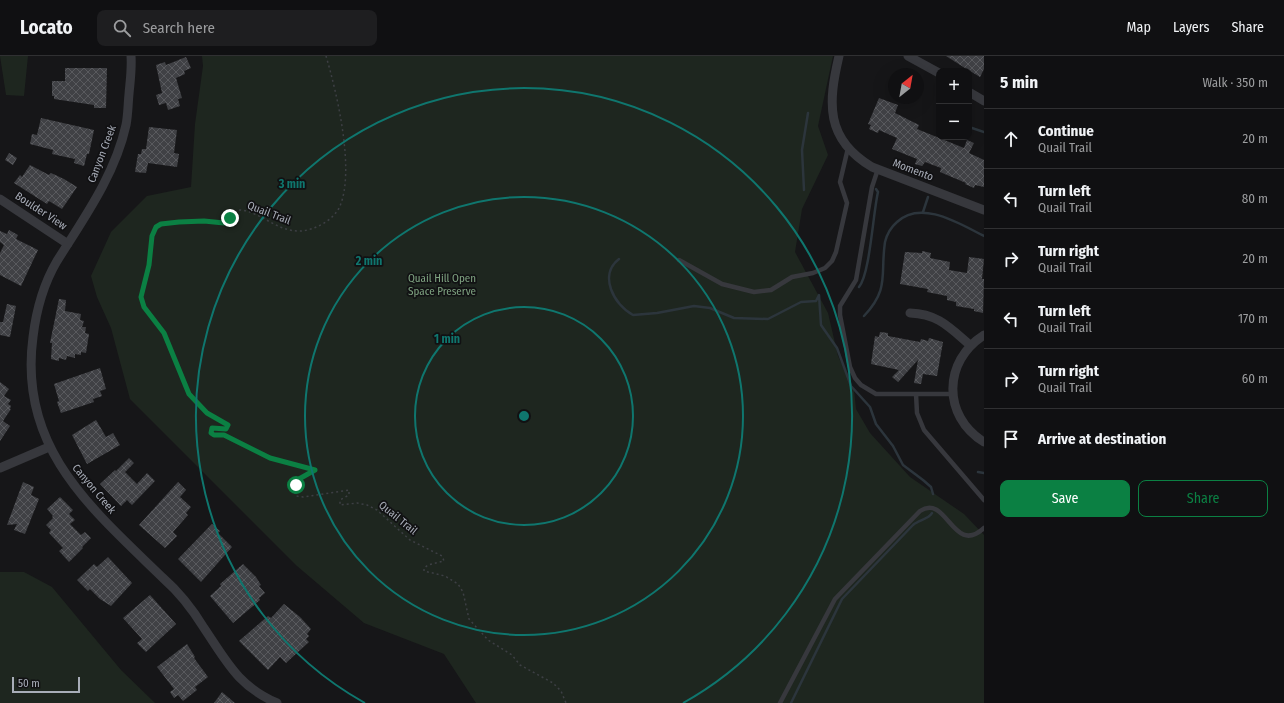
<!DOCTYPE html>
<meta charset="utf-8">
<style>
:root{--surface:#101012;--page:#1e1e20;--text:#f1f3f6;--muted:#9c9d9f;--line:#303032;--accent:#0b8043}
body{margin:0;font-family:"Fira Sans Condensed",sans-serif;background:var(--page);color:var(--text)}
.controls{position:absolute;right:12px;top:12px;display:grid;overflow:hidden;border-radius:8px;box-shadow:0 4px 16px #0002}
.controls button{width:36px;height:36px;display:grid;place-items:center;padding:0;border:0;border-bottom:1px solid var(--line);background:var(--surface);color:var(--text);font:20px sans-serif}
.compass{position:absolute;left:888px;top:12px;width:36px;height:36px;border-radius:50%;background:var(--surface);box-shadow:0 4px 16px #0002;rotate:31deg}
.scale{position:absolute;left:12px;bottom:10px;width:68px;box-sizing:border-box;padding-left:4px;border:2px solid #a8adb8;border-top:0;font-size:11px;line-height:14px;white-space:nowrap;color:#a8adb8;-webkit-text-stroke:3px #111113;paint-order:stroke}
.stop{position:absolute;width:12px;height:12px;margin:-9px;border:3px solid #0b8043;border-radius:50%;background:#fff}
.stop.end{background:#0b8043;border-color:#fff;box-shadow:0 1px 4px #0008}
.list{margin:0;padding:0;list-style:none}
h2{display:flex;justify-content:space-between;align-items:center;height:52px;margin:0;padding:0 16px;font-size:17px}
h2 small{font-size:13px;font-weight:400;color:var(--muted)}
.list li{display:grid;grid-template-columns:26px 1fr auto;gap:12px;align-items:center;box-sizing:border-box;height:60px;padding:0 16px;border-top:1px solid var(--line)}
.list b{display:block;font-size:15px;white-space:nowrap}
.list p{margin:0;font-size:13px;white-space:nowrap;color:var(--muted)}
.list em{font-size:13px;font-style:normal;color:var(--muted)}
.actions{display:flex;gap:8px;padding:12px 16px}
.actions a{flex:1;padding:9px 0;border:1px solid var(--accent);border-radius:8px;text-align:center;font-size:14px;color:var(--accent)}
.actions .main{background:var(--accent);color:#fff}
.icon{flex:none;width:22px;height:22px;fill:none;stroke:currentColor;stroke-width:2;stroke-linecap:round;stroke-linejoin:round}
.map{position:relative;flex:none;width:984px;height:647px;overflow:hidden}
header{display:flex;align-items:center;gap:24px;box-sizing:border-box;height:56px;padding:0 20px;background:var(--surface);border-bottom:1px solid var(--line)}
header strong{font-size:19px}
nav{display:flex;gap:22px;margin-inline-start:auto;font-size:14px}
.search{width:280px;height:36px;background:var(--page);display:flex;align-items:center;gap:10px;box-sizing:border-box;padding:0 14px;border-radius:8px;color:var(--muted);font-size:15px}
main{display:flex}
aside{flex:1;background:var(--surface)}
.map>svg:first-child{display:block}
</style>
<header>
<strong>Locato</strong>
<div class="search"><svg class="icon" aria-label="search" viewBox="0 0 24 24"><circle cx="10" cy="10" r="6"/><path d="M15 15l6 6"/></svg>Search here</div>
<nav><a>Map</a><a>Layers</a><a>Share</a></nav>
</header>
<main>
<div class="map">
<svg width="984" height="647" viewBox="0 0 984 647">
<defs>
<pattern id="building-cross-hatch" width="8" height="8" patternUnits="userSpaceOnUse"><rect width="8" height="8" fill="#404145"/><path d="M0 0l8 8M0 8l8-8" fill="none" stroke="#595a5e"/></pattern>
</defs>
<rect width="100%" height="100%" fill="#161618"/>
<path fill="#1e261f" d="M0 0H28L24 40 6 39Z
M202 0H833L818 70 828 99 802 153 795 196 828 257 838 300 854 334 856 353 870 377 910 421 964 458 984 479V647H476L444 598 364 567 297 510 130 343 111 272 97 241 91 220 111 176 147 140 191 131 195 68 203 10Z
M0 516H24L52 531 121 614 155 647H0Z"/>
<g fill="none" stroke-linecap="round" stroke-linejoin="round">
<path stroke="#2c353c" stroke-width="2.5" d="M969 71 984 76
M804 134 802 94 808 57
M923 156 928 141
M619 203C598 219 614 249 633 259L657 257 694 250 710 252 734 262 768 263 801 246 816 245 819 239 821 269 837 292 851 330 870 351 876 368 893 390 903 409 923 424 931 431 933 438
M859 231C870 218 873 157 878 136L876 133
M864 260C890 232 880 219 885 186 887 178 890 172 897 166 921 143 960 168 984 180
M978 416 984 417
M791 647 842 543 913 469C919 464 929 463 932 457"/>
</g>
<path fill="url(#building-cross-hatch)" d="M946 0H984V13L980 21 970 15H963L965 12Z
M186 1 191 12 184 15 185 18 176 22 182 42 178 43 180 50 168 54 166 47 159 49 156 39 162 37 156 9 165 6 166 9Z
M65 12H107L106 52H94V49L54 43V40H52V25H65Z
M879 42 898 49 895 57 919 69 917 73 964 92 967 84 974 87 969 97 984 104V131L975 129 974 132 965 128 966 127 940 116 941 112 925 106 922 110 915 108 917 103 892 93 897 82 879 74 878 77 869 73 871 69 868 68Z
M41 62 94 74 89 98H87L84 110 74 107 75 103 52 98 53 94 30 88 32 78 37 79Z
M149 71 177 74 174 97 179 98 177 111 148 107 146 117 135 116 138 98H141L142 93H146Z
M9 97 17 102 13 109 5 104Z
M30 109 49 119 51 117 64 123 77 131 62 153 49 145 47 148 14 127 20 119 22 121Z
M9 174 18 179 16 183 38 194 21 230 0 219V197L4 189 0 186V175L7 178Z
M922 195 931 197 930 202 950 206 949 214 967 217 969 201 984 203 982 223H984L983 257 974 255V253L956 250V246L947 244V240L927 236 928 233 900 228 905 196 922 197Z
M59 243 66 244 65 255 81 258 80 264 84 265 82 271H86L85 277 89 278 86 297 81 296V299L75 298V302L67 300 66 304 59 302V305L51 303 52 287H50Z
M7 248 16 250 10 281 0 279V266H3Z
M880 276 888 277V280L920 286 921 283 928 285 929 282 943 286 937 320 923 318 921 328 914 327 918 304 898 326 892 321 899 314 871 308 875 280 879 281Z
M100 312 106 333 100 335 102 340 93 343 94 346 61 357 57 346 59 345 54 328Z
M0 326 9 333 4 340 11 344 8 348 11 350 10 353H11L3 365 10 370 0 385Z
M96 364 106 381 113 377 120 389 87 408 72 379Z
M129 402 134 407 125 416 137 428 147 417 155 425 132 449 127 444 121 450 100 428 115 414 116 415Z
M23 426 34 431 31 439 39 443 25 478 14 474 17 468 7 469Z
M178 426 186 434 180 441 191 451 186 457 188 459 173 476 177 480 165 492 139 469Z
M60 441 73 454 69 458 75 464 70 468 81 479 85 476 91 482 82 491 83 492 69 506 59 495 63 492 49 477 51 474 46 469 53 462 52 461 53 460 47 453Z
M212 468 220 475 218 477 232 491 201 526 178 503Z
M108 501 132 527 111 550 100 543 90 533 88 535 77 524 94 508 97 511Z
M243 508 256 521 261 529 259 530 265 537 259 542 260 544 233 567 210 540 221 530 220 528Z
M150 539 176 568 146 596 137 587 142 583 123 562Z
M284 548 300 561 311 573 307 578 309 580 306 583 309 586 286 607 280 601 268 614 239 585 268 560 271 562Z
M187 588 195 601 194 602 208 621 195 631 197 634 183 645 178 639 174 642 170 636 174 633 157 611Z
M222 636 235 647H214Z"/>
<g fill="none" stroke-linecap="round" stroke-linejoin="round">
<path stroke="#3d3f44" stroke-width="1.5" stroke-dasharray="2 3" stroke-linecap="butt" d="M326 0C337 37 355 114 340 150 334 164 315 174 301 175 277 176 261 156 241 154 232 154 232 165 225 166 218 168 210 165 203 165 189 165 175 165 161 168L153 177 149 209 143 231 141 244 144 251 164 277 189 338 207 357 228 369 226 373 212 372 211 377 214 379H224L270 403 315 414 299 423 294 435 296 440 303 441 349 434V439L340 444V449L357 447 367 449 377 454 410 484 442 500 444 505 428 509 424 512V515L445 520 458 528 463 536 469 563 488 584 512 599 520 609 553 627 561 635 566 647"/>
<path stroke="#37383d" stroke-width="4.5" d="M878 113 872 131 856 224 840 250V259L850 311 855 322 861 329 876 338H953
M679 204 722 228 754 236 771 234 792 221 813 217 825 212 832 205 836 196 847 147 840 126 848 92
M916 338 917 357 924 374 984 444
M780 647 835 543 920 455C947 437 953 501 984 472"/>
<path stroke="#37383d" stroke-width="9" d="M131 0C132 13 130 26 129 38 128 48 128 59 126 69 115 119 84 162 57 205 44 227 36 256 33 281 18 392 91 452 163 522 179 536 193 554 204 572 227 606 238 630 277 647
M839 0C828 47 825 83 872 111L984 154
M908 0 939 17
M969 36 984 45
M0 143 68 188
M910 257C938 258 949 271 970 289
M984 279C943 305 942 360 984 386
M0 412 49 391"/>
</g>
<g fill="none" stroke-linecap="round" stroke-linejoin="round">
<path stroke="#0b8043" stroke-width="5" d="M230 162 224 167 204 165 179 166 161 168 156 171 152 180 149 209 141 241 144 251 164 277 189 338 207 357 228 369 226 373 212 372 211 377 214 379H224L270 402 315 414 299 423 296 429"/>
</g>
<g fill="none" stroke="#0f766e" stroke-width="2">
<circle cx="524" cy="360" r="109"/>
<circle cx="524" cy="360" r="219"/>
<path d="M365 647A328 328 0 1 1 683 647"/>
</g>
<g text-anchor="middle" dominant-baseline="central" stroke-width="3.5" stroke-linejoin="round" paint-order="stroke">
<g font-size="11" fill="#a8adb8" stroke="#111113">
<text transform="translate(102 98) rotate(-69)">Canyon Creek</text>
<text transform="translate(913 114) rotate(21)">Momento</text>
<text transform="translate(41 155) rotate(33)">Boulder View</text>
<text transform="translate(269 157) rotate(21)">Quail Trail</text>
<text transform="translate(94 433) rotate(50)">Canyon Creek</text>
<text transform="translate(398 462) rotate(39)">Quail Trail</text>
</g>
<g font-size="11" fill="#7fa381" stroke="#111113">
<text x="442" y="222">Quail Hill Open<tspan x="442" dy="13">Space Preserve</tspan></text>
</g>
</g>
<circle cx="524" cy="360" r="6" fill="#0f766e" stroke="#111113" stroke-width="2"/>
<g font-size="12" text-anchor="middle" font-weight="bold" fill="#0f766e" stroke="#111113" stroke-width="3.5" stroke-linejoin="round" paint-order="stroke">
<text x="292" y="132">3 min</text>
<text x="369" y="209">2 min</text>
<text x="447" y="287">1 min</text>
</g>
</svg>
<div class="controls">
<button>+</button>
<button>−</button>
</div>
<svg class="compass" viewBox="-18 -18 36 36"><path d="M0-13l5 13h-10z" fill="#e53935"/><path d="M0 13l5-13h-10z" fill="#9c9d9f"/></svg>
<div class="scale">50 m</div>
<div class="stop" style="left:296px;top:429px"></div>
<div class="stop end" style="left:230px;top:162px"></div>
</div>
<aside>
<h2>5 min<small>Walk · 350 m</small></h2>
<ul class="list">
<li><svg class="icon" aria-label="ahead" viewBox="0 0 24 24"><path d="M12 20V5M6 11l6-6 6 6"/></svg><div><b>Continue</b><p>Quail Trail</p></div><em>20 m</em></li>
<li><svg class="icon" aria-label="left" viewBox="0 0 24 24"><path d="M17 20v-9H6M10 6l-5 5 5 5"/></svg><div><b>Turn left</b><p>Quail Trail</p></div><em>80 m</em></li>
<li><svg class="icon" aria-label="right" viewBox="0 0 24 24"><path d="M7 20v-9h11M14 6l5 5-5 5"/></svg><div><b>Turn right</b><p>Quail Trail</p></div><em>20 m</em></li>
<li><svg class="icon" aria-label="left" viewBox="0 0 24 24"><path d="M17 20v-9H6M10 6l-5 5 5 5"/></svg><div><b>Turn left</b><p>Quail Trail</p></div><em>170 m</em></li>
<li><svg class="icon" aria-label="right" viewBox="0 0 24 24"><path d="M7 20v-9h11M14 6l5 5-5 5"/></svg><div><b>Turn right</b><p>Quail Trail</p></div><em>60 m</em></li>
<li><svg class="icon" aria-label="arrive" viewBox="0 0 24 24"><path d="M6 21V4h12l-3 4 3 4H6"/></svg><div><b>Arrive at destination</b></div></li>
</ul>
<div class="actions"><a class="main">Save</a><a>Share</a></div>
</aside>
</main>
